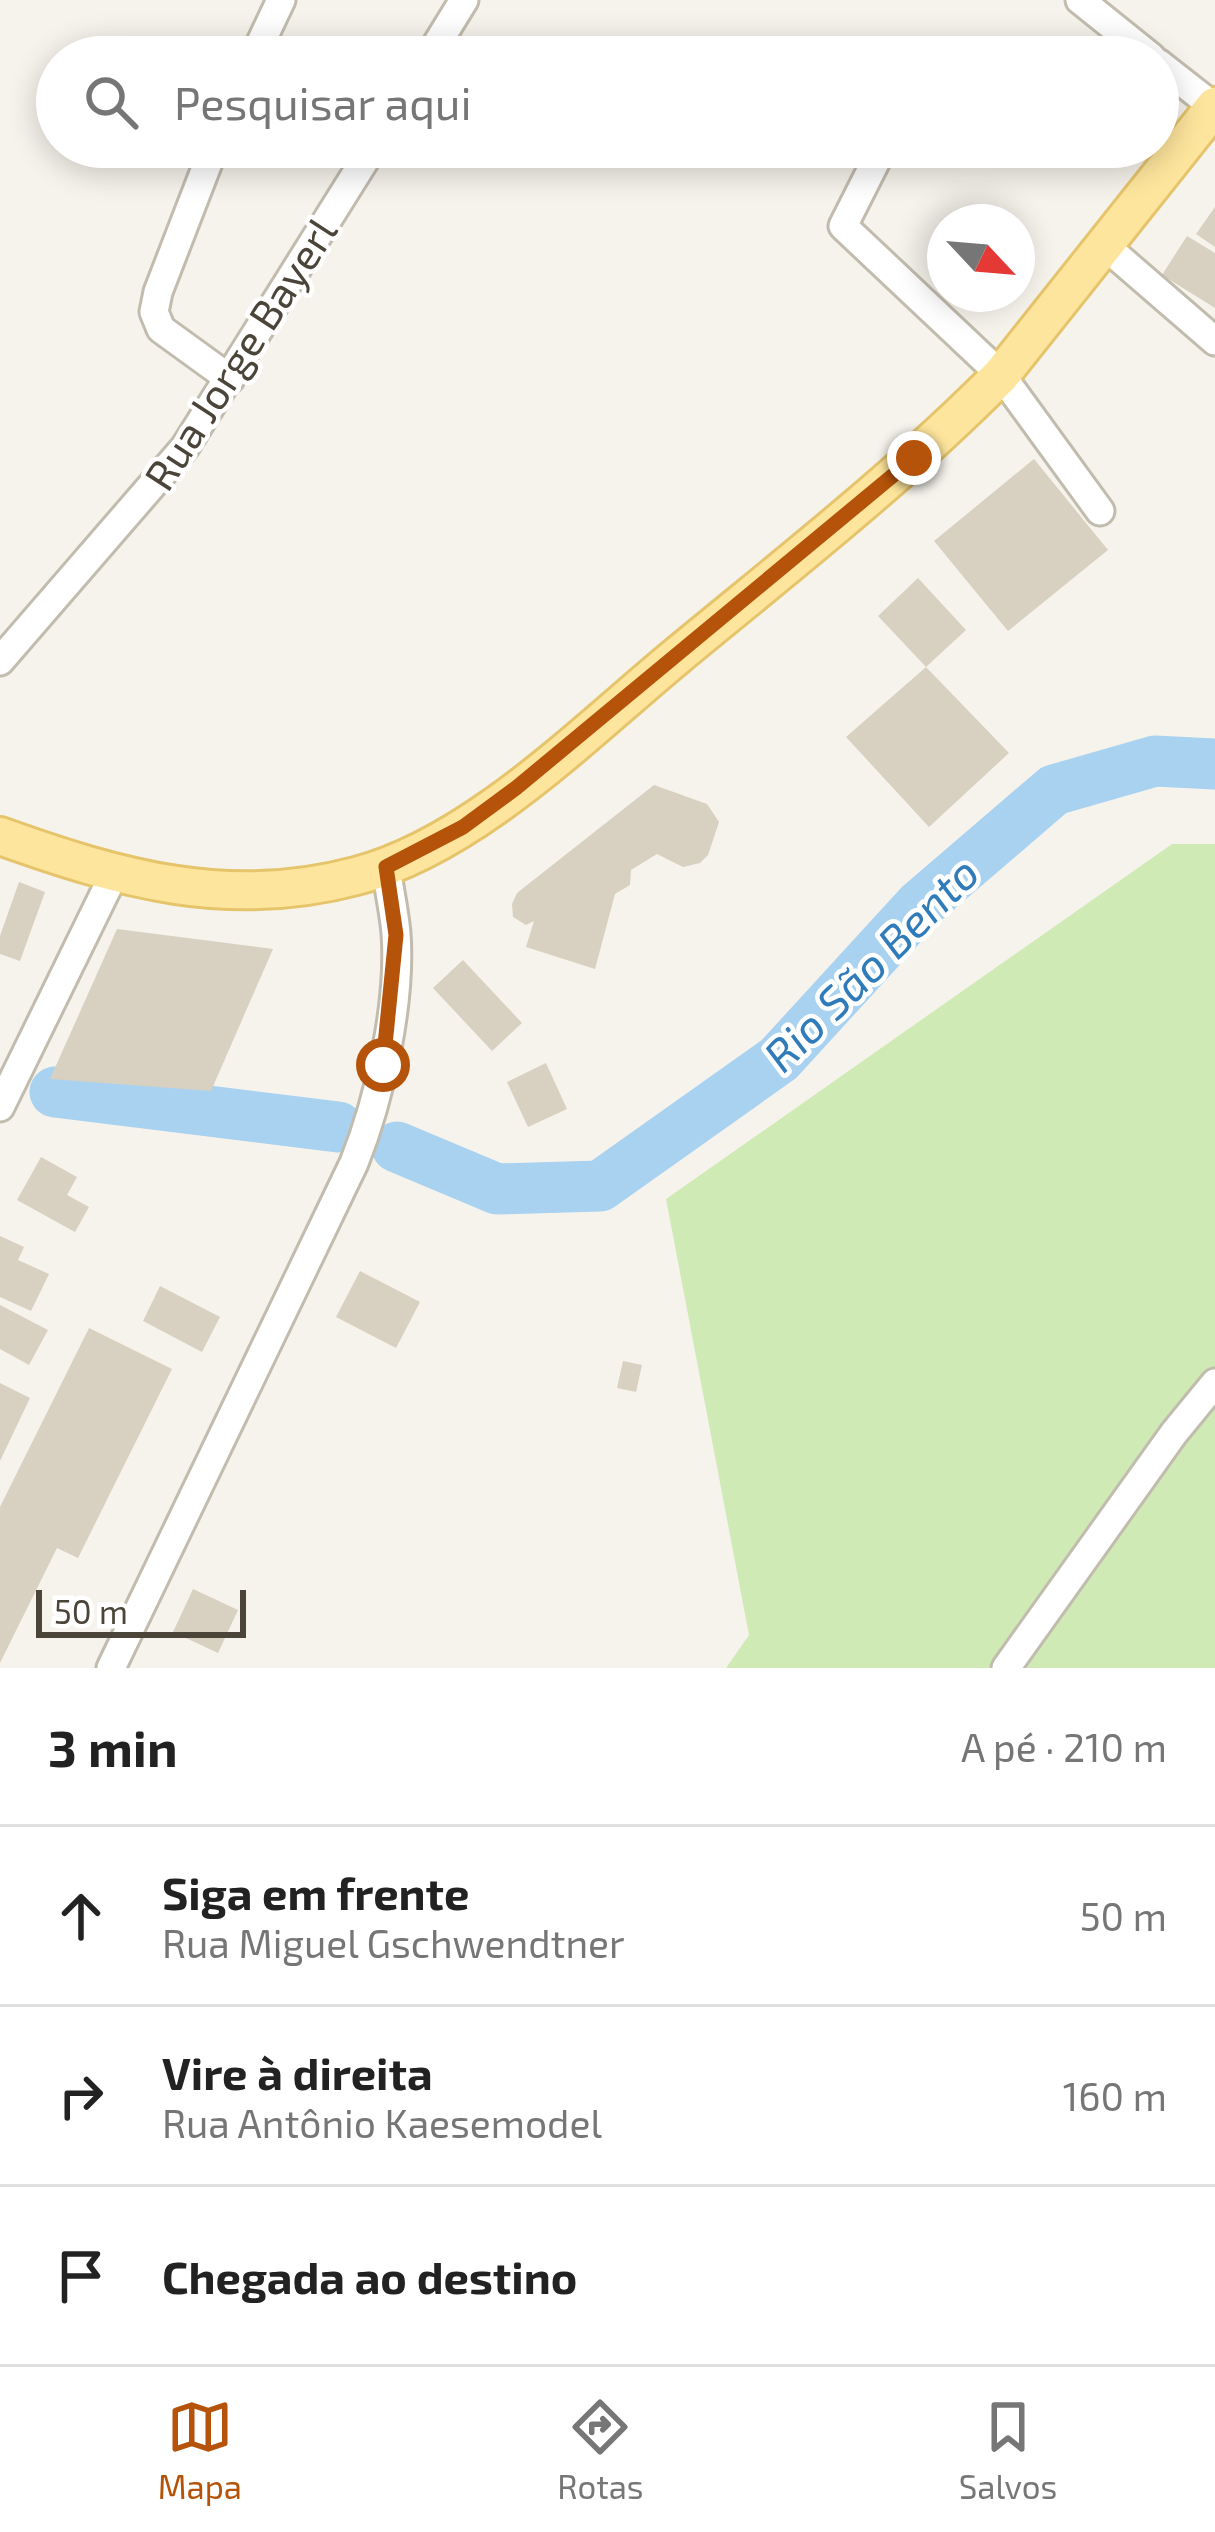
<!DOCTYPE html>
<html lang="pt">
<meta charset="utf-8">
<style>
:root{--surface:#fff;--page:#f6f6f6;--text:#222;--muted:#767676;--line:#e0e0e0;--accent:#b45309}
body{margin:0;font-family:"Exo 2",sans-serif;background:var(--page);color:var(--text)}
.compass{position:absolute;left:927px;top:204px;width:108px;height:108px;border-radius:50%;background:var(--surface);box-shadow:0 6px 30px #0003;rotate:116deg}
.scale{position:absolute;left:36px;bottom:30px;width:210px;box-sizing:border-box;padding-left:12px;border:6px solid #4b4439;border-top:0;font-size:33px;line-height:42px;white-space:nowrap;color:#4b4439;-webkit-text-stroke:9px #fff;paint-order:stroke}
.stop{position:absolute;width:36px;height:36px;margin:-27px;border:9px solid #b45309;border-radius:50%;background:#fff}
.stop.end{background:#b45309;border-color:#fff;box-shadow:0 3px 12px #0008}
.list{margin:0;padding:0;list-style:none}
h2{display:flex;justify-content:space-between;align-items:center;height:156px;margin:0;padding:0 48px;font-size:51px}
h2 small{font-size:39px;font-weight:400;color:var(--muted)}
.list li{display:grid;grid-template-columns:78px 1fr auto;gap:36px;align-items:center;box-sizing:border-box;height:180px;padding:0 48px;border-top:3px solid var(--line)}
.list b{display:block;font-size:45px;white-space:nowrap}
.list p{margin:0;font-size:39px;white-space:nowrap;color:var(--muted)}
.list em{font-size:39px;font-style:normal;color:var(--muted)}
.icon{flex:none;width:66px;height:66px;fill:none;stroke:currentColor;stroke-width:2;stroke-linecap:round;stroke-linejoin:round}
.map{position:relative;flex:none;width:1215px;height:1668px;overflow:hidden}
.search{position:absolute;background:var(--surface);box-shadow:0 6px 30px #0003;left:36px;right:36px;top:36px;height:132px;display:flex;align-items:center;gap:30px;box-sizing:border-box;padding:0 42px;border-radius:66px;color:var(--muted);font-size:45px}
.sheet{height:696px;background:var(--surface)}
nav{display:flex;justify-content:space-around;align-items:center;box-sizing:border-box;height:168px;border-top:3px solid var(--line);background:var(--surface);font-size:33px;color:var(--muted)}
nav a{display:grid;justify-items:center;gap:6px}
nav .on{color:var(--accent)}
.map>svg:first-child{display:block}
</style>
<div class="map">
<svg width="1215" height="1668" viewBox="0 0 1215 1668">
<rect width="100%" height="100%" fill="#f6f3ec"/>
<path fill="#d0eab5" d="M1172 844H1215V1668H726L749 1635 666 1199Z"/>
<g fill="none" stroke-linecap="round" stroke-linejoin="round">
<path stroke="#a9d2f1" stroke-width="51" d="M55 1092 338 1127
M397 1147 497 1189 600 1186 779 1059 920 905 1054 790 1155 761 1215 764"/>
</g>
<path fill="#d8d0c1" d="M1215 207V247L1196 234Z
M1187 236 1215 253V308L1162 275Z
M1034 459 1108 550 1008 631 934 541Z
M918 578 966 630 926 667 878 616Z
M926 667 1009 753 929 827 846 737Z
M654 785 707 804 719 822 708 855 700 863 683 867 657 854 631 870 630 885 615 894 595 969 526 947 534 921 526 925 513 917 512 904 517 893Z
M19 882 45 892 20 961 0 954V936Z
M117 929 273 949 211 1091 50 1079Z
M463 960 522 1023 492 1051 433 988Z
M546 1063 567 1109 528 1127 507 1082Z
M41 1157 77 1177 67 1195 89 1207 75 1232 17 1200Z
M0 1236 24 1247 18 1260 49 1274 31 1311 0 1297Z
M360 1271 420 1302 396 1348 336 1317Z
M160 1286 220 1317 202 1352 143 1321Z
M0 1305 48 1330 29 1365 0 1349Z
M89 1328 172 1369 78 1558 57 1548 0 1663V1507Z
M623 1361 642 1365 636 1392 617 1388Z
M0 1383 30 1398 0 1461Z
M193 1589 238 1610 218 1653 173 1632Z"/>
<g fill="none" stroke-linecap="round" stroke-linejoin="round">
<defs>
<path id="minor" d="M1080 0 1151 57
M254 57 281 0
M429 57 464 0
M1158 63 1214 107
M214 147 158 292 154 312 161 329 230 379
M883 147 843 226 1001 375 1100 511
M1104 245 1215 341
M0 661 185 447 373 147
M0 1107 114 874
M111 1668 354 1163C380 1098 401 1003 396 933 394 911 389 889 386 867
M1006 1668 1174 1433 1215 1383"/>
<path id="major" d="M0 836C120 879 229 910 356 876 473 846 585 732 677 656 787 565 900 477 1001 375L1215 106"/>
</defs>
<use href="#minor" stroke="#c2bcae" stroke-width="33"/>
<use href="#major" stroke="#e5c46b" stroke-width="42"/>
<use href="#minor" stroke="#fff" stroke-width="27"/>
<use href="#major" stroke="#fee59d" stroke-width="36"/>
</g>
<g fill="none" stroke-linecap="round" stroke-linejoin="round">
<path stroke="#b45309" stroke-width="15" d="M383 1065 396 935 386 867 463 827 516 788 914 458"/>
</g>
<g text-anchor="middle" dominant-baseline="central" stroke-width="9" stroke-linejoin="round" paint-order="stroke">
<g font-size="42" fill="#4b4439" stroke="#fff">
<text transform="translate(239 353) rotate(-57)">Rua Jorge Bayerl</text>
</g>
<g font-size="45" font-style="italic" fill="#307bb9" stroke="#fff">
<text transform="translate(870 963) rotate(-45)">Rio São Bento</text>
</g>
</g>
</svg>
<svg class="compass" viewBox="-18 -18 36 36"><path d="M0-13l5 13h-10z" fill="#e53935"/><path d="M0 13l5-13h-10z" fill="#767676"/></svg>
<div class="scale">50 m</div>
<div class="stop" style="left:383px;top:1065px"></div>
<div class="stop end" style="left:914px;top:458px"></div>
<div class="search"><svg class="icon" aria-label="search" viewBox="0 0 24 24"><circle cx="10" cy="10" r="6"/><path d="M15 15l6 6"/></svg>Pesquisar aqui</div>
</div>
<section class="sheet">
<h2>3 min<small>A pé · 210 m</small></h2>
<ul class="list">
<li><svg class="icon" aria-label="ahead" viewBox="0 0 24 24"><path d="M12 20V5M6 11l6-6 6 6"/></svg><div><b>Siga em frente</b><p>Rua Miguel Gschwendtner</p></div><em>50 m</em></li>
<li><svg class="icon" aria-label="right" viewBox="0 0 24 24"><path d="M7 20v-9h11M14 6l5 5-5 5"/></svg><div><b>Vire à direita</b><p>Rua Antônio Kaesemodel</p></div><em>160 m</em></li>
<li><svg class="icon" aria-label="arrive" viewBox="0 0 24 24"><path d="M6 21V4h12l-3 4 3 4H6"/></svg><div><b>Chegada ao destino</b></div></li>
</ul>
</section>
<nav>
<a class="on"><svg class="icon" aria-label="map" viewBox="0 0 24 24"><path d="M3 6l6-2 6 2 6-2v14l-6 2-6-2-6 2zM9 4v14M15 6v14"/></svg>Mapa</a>
<a><svg class="icon" aria-label="directions" viewBox="0 0 24 24"><path d="M12 3l9 9-9 9-9-9zM9 14v-3h6M13 9l2 2-2 2"/></svg>Rotas</a>
<a><svg class="icon" aria-label="saved" viewBox="0 0 24 24"><path d="M7 4h10v16l-5-4-5 4z"/></svg>Salvos</a>
</nav>
